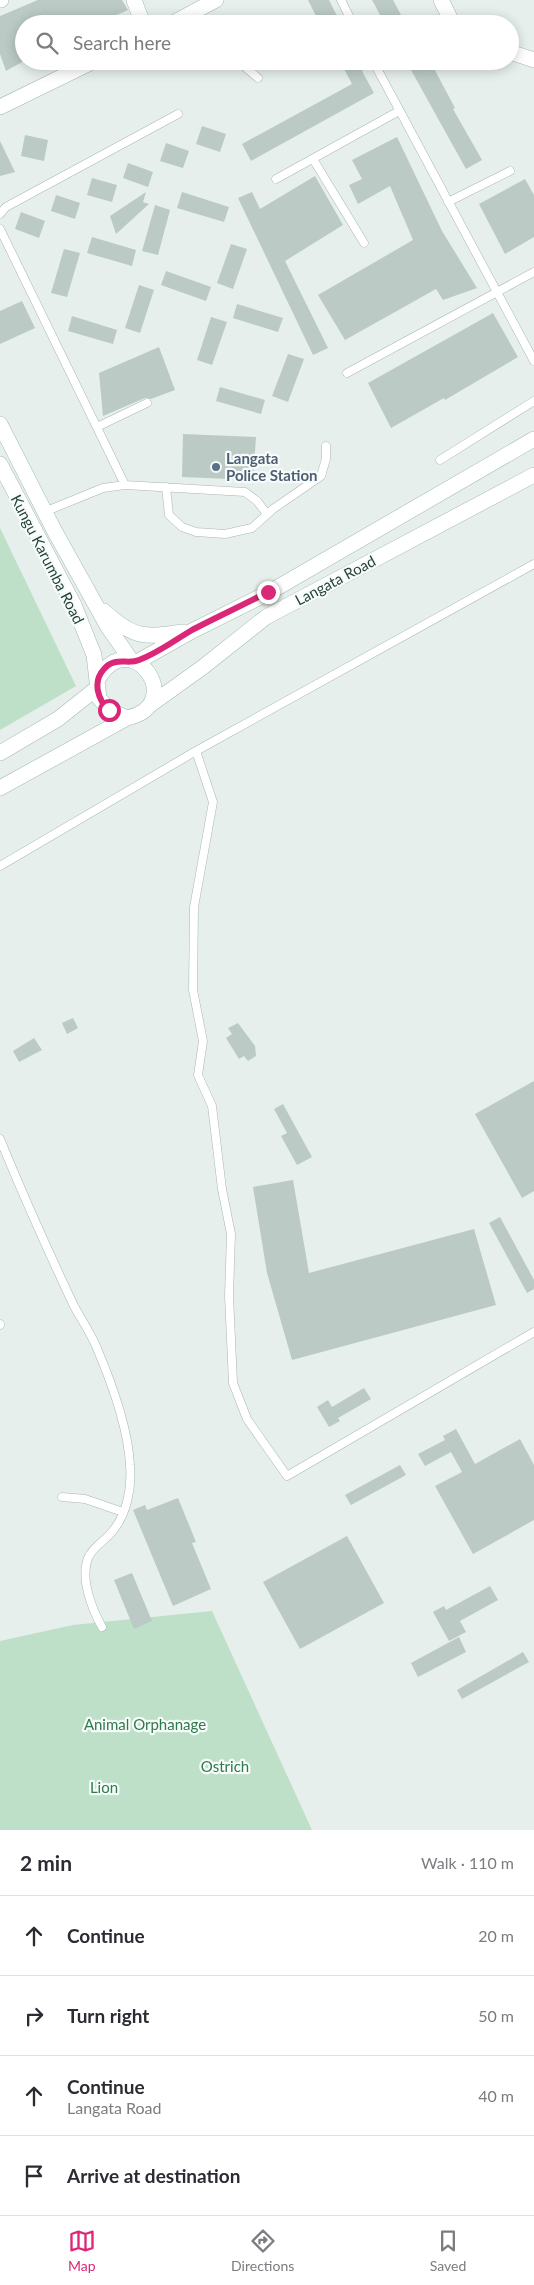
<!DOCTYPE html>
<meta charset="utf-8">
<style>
:root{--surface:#fff;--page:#f2f2f3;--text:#2b2b33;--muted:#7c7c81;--line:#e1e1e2;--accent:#db2777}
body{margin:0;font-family:Lato,sans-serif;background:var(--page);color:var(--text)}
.stop{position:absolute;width:15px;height:15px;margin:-11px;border:4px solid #db2777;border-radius:50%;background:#fff}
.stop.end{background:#db2777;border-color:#fff;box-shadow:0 1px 5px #0008}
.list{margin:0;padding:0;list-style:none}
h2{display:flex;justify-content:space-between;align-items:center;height:65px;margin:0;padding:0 20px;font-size:21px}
h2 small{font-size:16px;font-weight:400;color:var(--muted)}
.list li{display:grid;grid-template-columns:32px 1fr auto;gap:15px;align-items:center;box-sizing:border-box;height:80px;padding:0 20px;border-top:1px solid var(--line)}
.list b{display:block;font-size:19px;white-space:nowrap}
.list p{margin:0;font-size:16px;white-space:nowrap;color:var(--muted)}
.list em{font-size:16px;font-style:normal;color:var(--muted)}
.icon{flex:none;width:28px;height:28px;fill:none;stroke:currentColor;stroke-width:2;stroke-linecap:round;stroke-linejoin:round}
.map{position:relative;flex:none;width:534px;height:1830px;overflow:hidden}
.search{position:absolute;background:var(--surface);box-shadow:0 2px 12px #0003;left:15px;right:15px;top:15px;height:55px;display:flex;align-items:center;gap:12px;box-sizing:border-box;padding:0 18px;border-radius:28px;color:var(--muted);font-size:19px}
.sheet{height:385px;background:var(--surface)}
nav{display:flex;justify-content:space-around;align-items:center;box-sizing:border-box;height:70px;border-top:1px solid var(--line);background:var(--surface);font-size:14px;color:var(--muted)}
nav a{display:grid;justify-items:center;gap:2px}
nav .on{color:var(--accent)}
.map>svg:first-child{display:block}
</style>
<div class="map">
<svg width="534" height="1830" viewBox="0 0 534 1830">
<rect width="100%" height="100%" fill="#e6efeb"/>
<path fill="#bfe0c8" d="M0 528 76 686 0 730Z
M212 1611 312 1830H0V1641L73 1625Z"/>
<path fill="#bbcac4" d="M38 0H122L128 10 96 24H24V61L6 71 0 54V16Z
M308 0H329L338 18 327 24H320Z
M372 0H393L406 24H385Z
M340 61H361L365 69 362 71 374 93 251 161 242 144 352 84Z
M406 61H430L455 108 453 109 482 160 466 169Z
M202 126 226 134 220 152 196 144Z
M25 135 48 140 44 161 21 156Z
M397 137 442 231 477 288 443 300 436 289 345 340 318 295 413 240 390 186 358 204 349 185 362 179 352 160Z
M0 141 15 172 0 176Z
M166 143 189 151 183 168 160 161Z
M128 163 153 172 148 187 123 178Z
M315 176 343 225 285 261 328 348 313 355 238 198 252 192 260 209Z
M92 178 117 185 112 202 87 195Z
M525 179 534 195V237L505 254 479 204Z
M146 192 143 202 149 204 116 234 110 216Z
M182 192 229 207 224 222 177 208Z
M56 195 80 203 75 219 51 211Z
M155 205 170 210 158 255 142 251Z
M21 212 45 221 39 238 15 229Z
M92 237 136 250 132 266 87 253Z
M231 244 247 249 233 289 217 283Z
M64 249 80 253 67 297 51 293Z
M166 271 211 287 206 301 161 285Z
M139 285 154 290 140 333 125 328Z
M22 301 35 328 0 344V311Z
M237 304 283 318 278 332 233 318Z
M493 313 518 357 445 400 444 398 391 428 368 383Z
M72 316 117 330 113 344 68 331Z
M211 317 227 322 212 365 197 360Z
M159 347 175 390 151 399 145 398 103 416 99 373Z
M288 354 304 359 288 402 272 396Z
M220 387 265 400 261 414 216 401Z
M183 434 256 437 253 480 182 477Z
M73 1018 78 1028 67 1034 62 1023Z
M238 1023 255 1046 256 1056 248 1061 244 1056 239 1059 226 1038 232 1034 228 1028Z
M34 1038 42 1050 19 1062 13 1051Z
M534 1081V1191L522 1198 475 1114Z
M283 1104 312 1157 297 1165 281 1136 287 1133 274 1109Z
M293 1180 309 1273 474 1229 496 1305 292 1360 267 1273 253 1187Z
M500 1217 534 1280V1289L527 1293 489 1223Z
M364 1388 371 1399 338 1418 340 1421 329 1427 317 1407 328 1400 332 1407Z
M456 1429 475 1464 520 1439 534 1465V1520L473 1554 435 1486 462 1472 451 1452 425 1466 418 1454 445 1440 443 1436Z
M400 1465 406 1475 351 1505 345 1495Z
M178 1498 196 1542 192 1543 211 1589 173 1606 133 1510 145 1505 147 1510Z
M347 1536 384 1603 300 1649 263 1582Z
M132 1573 152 1621 134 1629 114 1580Z
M490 1586 498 1600 460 1621 466 1632 449 1641 433 1612 444 1606 446 1610Z
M459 1637 466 1652 418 1677 411 1663Z
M523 1652 529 1662 462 1699 457 1690Z"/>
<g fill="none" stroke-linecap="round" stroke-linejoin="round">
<defs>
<path id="service" d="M341 0 353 24
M196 11 203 24
M238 61 258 78
M373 61 534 361
M313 159 364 243
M276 179 399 111
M448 202 510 171
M0 214 6 207 178 114
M0 229 125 485
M347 373 534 272
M97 427 147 403
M440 460 534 401
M166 487 169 515 182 527 196 532 225 534 252 528 273 509 321 476 326 459V446
M44 512 103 488 125 485 245 492 257 501 267 514
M196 751 213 802 194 907 193 990 203 1041 198 1075 212 1106 222 1189 231 1234 229 1296 233 1383 247 1419 287 1476 534 1332
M0 866 196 751 534 564
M0 1139C23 1195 48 1251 74 1306 81 1319 90 1332 96 1346 111 1381 128 1427 130 1465 132 1488 127 1515 111 1533 104 1541 92 1548 88 1558 80 1579 92 1609 102 1627
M0 1324V1325
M62 1497 85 1499 123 1512"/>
<path id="minor" d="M0 0H1
M134 0 143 24
M441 0 453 24
M171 24 216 0
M510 52 534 60
M0 107 94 61"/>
<path id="secondary" d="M0 424 54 530 108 627 131 660
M0 464 74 605 94 655 99 698 109 710 127 718
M104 611C133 638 144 638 183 632
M137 662 192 631 268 593 534 439
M150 705 203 667 266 617 534 475
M0 753 58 719 97 688
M0 788 127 718C189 704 130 623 98 679"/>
</defs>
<use href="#service" stroke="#a8b8b2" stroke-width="9"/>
<use href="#minor" stroke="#a8b8b2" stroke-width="16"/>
<use href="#secondary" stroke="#a4bbb3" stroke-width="16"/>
<use href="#service" stroke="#fff" stroke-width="8"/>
<use href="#minor" stroke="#fff" stroke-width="15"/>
<use href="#secondary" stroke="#fff" stroke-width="15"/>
</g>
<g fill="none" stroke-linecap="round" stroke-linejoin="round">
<path stroke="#db2777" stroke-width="6" d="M109 710C98 700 92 682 104 669 115 656 128 665 139 660 158 653 175 640 192 630 217 617 243 605 268 592"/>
</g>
<circle fill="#5c6f8a" stroke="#f7fbf9" stroke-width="2" cx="216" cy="467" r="5"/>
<g text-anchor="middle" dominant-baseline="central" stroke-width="4.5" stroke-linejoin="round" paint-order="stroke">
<g font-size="15" font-weight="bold" fill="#4e5e75" stroke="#f7fbf9" text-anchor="start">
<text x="226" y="458">Langata<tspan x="226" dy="17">Police Station</tspan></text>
</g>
<g font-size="15" fill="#24423a" stroke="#f7fbf9">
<text transform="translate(48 559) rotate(63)">Kungu Karumba Road</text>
<text transform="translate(335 580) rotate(-28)">Langata Road</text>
</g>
<g font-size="15" fill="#2d7a4b" stroke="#f7fbf9">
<text x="145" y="1724">Animal Orphanage</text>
<text x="225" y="1766">Ostrich</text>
<text x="104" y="1787">Lion</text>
</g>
</g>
</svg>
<div class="stop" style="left:109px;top:710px"></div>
<div class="stop end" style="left:268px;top:592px"></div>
<div class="search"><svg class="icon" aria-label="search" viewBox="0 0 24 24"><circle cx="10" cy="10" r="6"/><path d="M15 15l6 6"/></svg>Search here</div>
</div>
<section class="sheet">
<h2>2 min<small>Walk · 110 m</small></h2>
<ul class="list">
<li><svg class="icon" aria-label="ahead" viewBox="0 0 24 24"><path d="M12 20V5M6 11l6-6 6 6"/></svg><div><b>Continue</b></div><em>20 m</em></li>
<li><svg class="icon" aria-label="right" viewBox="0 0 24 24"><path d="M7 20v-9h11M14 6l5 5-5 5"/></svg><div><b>Turn right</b></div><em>50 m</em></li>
<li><svg class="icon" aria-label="ahead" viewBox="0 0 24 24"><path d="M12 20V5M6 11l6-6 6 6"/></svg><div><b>Continue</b><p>Langata Road</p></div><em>40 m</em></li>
<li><svg class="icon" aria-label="arrive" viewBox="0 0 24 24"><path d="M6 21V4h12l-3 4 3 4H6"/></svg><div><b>Arrive at destination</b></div></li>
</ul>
</section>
<nav>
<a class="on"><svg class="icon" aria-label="map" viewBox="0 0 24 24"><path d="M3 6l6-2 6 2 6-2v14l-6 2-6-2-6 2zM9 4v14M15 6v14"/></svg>Map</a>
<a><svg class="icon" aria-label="directions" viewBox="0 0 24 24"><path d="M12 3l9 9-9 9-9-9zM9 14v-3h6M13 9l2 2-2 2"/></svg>Directions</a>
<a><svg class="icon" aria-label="saved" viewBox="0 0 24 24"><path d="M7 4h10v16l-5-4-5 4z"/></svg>Saved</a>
</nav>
